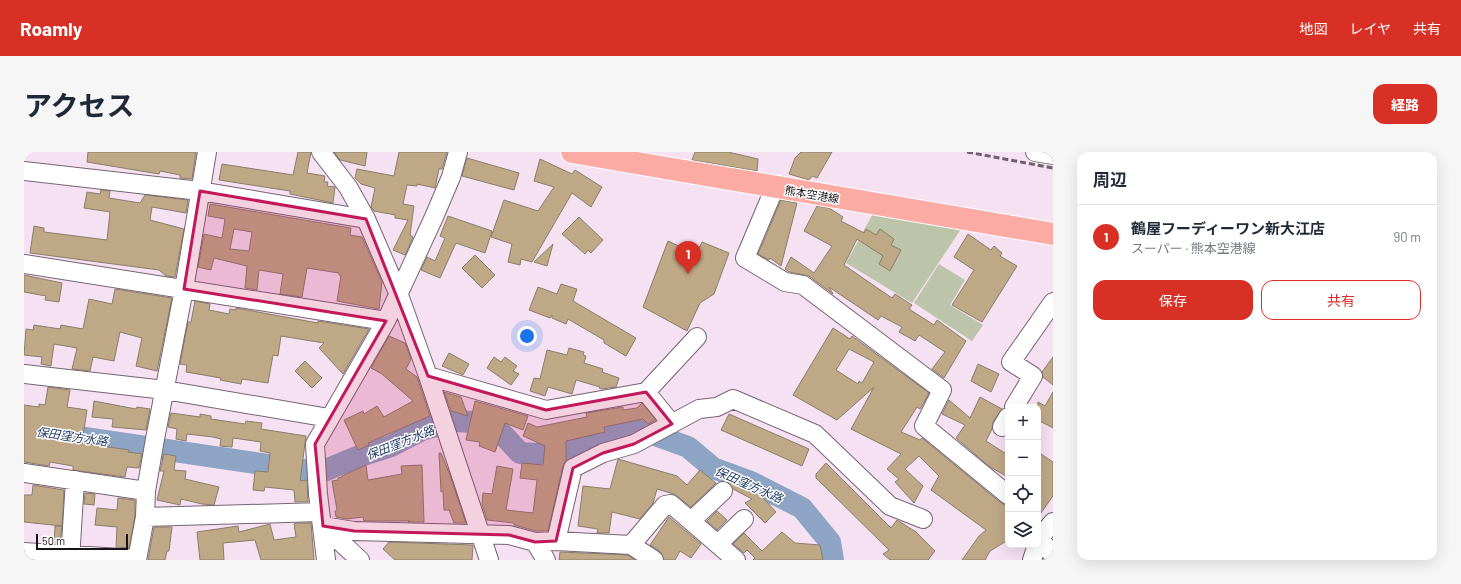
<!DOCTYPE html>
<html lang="ja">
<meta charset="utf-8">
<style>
:root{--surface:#fff;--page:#f6f6f7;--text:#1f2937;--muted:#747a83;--line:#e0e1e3;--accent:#d93025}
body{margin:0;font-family:Barlow,"Noto Sans JP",sans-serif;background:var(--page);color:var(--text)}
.controls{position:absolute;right:12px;bottom:12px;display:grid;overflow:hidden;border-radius:8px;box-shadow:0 4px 16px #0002}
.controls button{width:36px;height:36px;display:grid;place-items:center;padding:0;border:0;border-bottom:1px solid var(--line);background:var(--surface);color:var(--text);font:20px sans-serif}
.scale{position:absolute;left:12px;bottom:10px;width:92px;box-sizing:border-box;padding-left:4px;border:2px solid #191218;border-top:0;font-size:11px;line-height:14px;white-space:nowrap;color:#191218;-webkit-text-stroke:3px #fff;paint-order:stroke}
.you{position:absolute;left:503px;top:184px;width:14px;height:14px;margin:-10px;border:3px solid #fff;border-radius:50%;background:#1a73e8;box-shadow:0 0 0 6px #1a73e833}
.badge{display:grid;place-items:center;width:26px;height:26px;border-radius:50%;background:var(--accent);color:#fff;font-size:13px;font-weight:700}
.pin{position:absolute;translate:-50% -33px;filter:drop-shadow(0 1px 2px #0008)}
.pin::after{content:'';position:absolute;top:21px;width:14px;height:12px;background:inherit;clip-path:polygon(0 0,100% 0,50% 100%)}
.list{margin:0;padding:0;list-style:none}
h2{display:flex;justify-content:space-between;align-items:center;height:52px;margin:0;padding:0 16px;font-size:17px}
h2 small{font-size:13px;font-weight:400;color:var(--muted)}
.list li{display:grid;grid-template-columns:26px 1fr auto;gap:12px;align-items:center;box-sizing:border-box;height:64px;padding:0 16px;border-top:1px solid var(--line)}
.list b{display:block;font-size:15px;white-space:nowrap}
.list p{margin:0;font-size:13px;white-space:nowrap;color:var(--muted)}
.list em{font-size:13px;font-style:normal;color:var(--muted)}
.actions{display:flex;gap:8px;padding:12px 16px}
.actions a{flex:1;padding:9px 0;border:1px solid var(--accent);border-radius:12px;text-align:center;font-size:14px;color:var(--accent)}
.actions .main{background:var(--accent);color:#fff}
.icon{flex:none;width:22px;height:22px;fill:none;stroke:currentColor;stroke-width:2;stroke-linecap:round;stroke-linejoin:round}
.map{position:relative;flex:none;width:1029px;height:408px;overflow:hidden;border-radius:12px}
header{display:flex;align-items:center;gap:24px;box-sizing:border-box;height:56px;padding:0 20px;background:var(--accent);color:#fff}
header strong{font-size:19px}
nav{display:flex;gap:22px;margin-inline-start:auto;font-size:14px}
.intro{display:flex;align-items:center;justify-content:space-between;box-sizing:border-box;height:96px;padding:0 24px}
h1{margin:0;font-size:28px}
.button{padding:10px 18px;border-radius:12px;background:var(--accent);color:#fff;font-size:14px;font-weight:700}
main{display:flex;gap:24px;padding:0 24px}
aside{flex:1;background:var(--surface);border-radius:12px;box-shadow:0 4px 16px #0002}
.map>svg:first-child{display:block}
</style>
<header>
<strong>Roamly</strong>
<nav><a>地図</a><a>レイヤ</a><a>共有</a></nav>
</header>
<div class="intro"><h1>アクセス</h1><a class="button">経路</a></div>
<main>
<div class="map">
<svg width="1029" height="408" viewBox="0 0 1029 408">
<rect width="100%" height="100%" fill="#f6e1f3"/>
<path fill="#bcc4a9" d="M851 58 939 74 888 151 822 111Z
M915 112 941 128 926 153 959 173 948 189 890 151Z"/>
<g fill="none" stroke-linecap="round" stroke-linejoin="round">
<path stroke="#8ea4c5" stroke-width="22" d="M0 277 279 318H302L333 305 367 294 400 277 432 269 464 271 472 275 496 301 513 302 556 296 582 284 605 277 620 279 664 295 689 316 727 330 778 356 806 390 809 408"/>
</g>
<path fill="#bfa885" stroke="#8a7d6a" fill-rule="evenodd" d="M64 0H172L168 27 156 26V23L136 19 135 22 63 10Z
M274 0H287L283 21 301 24 300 30H304L303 34 311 35 309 51 266 42V39L195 28 198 12 269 23Z
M310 0H343L341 14 316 8Z
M375 0H423L418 17H415L411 36 393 32V34L383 33 379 52 390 54 386 83 389 85 381 103 369 98 384 68 371 66V63L350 59 347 55 351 36 337 32 331 26 333 17 370 24Z
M671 0H704L734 7 733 19 668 8Z
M777 0H808L793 26 788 24 785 28 765 22 771 6Z
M443 6 495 21 490 38 438 24Z
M516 7 548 22 551 18 578 35 567 55 548 41 508 110 497 107 496 113 484 110 488 92 467 85 480 48 514 59 530 35 510 29Z
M77 38 86 39 85 46 116 51 121 43 164 48 162 61 128 55 126 68 160 77 151 125 142 124 135 118 6 101 10 74 20 76V80L83 88 86 60 60 56 63 40 76 42Z
M757 48 773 51 757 114 746 106 745 108 734 102Z
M186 52 327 76 326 83 338 85 358 130 355 157 313 149 317 124 315 123V121L283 116 278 145 256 142 259 122 235 118 233 138 221 136 223 114 190 106 187 118 174 115 180 82 198 86 201 67 184 64ZM210 77 228 80 225 99 206 97Z
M793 54 805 56 819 65 817 69 840 81 842 77 852 83 856 77 870 87 867 93 877 98 866 119 855 112 859 104 833 87 820 113 868 146 871 142 888 153 885 157 910 173 913 168 942 189 920 226 908 217 921 200 895 183 891 189 875 180 878 175 857 164 854 168 805 135 809 142 785 124 765 120 761 117 767 105 790 121 808 94 780 79Z
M424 64 468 79 461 101 432 91 416 126 397 118 403 105 411 109 421 86 416 84Z
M555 65 579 88 567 101 564 98 561 102 538 82Z
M944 82 967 98 970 94 978 101 976 104 993 114 958 170 928 153 950 118 930 105Z
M644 89 672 102 678 90 705 101 690 142 676 151 663 179 619 155Z
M529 92 523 114 510 110Z
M451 103 471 123 458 136 438 116Z
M0 123 38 131 35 150 21 148 22 144 0 140Z
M537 132 553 137 549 149 612 186 602 204 580 191V188L544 167 542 172 528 166V163L526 166 505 158 514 135 533 142Z
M91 137 148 146 133 219 112 214 118 186 96 180 90 209 69 205 66 219 48 217 53 196 30 192 27 214 17 212 18 205 0 203 2 177 9 178 10 173 36 177 37 173 59 177 65 147 88 152Z
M171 149 186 152 185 158 205 162 206 157 212 158V156L294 171V169L345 177 319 222 295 196 300 191 257 184 254 204 249 203 244 231 218 227 217 232 196 228 197 226 162 220 163 213 156 212 164 170H167Z
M809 176 826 187 828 184 905 241 898 254 896 257 893 255 877 280 896 288 898 286 977 351 984 354V388L966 399 961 408H938L955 384 962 378 907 338 915 324 895 304 881 317 899 334 890 351 871 330 875 327 863 317 877 302 827 277 850 235 813 268 769 243ZM825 197 850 210 838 231 835 229 834 232 812 218Z
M365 184 381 191 387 207 382 217 393 225 406 264 344 291 345 293 334 298 320 268 339 259 340 262 353 254 360 265 389 249 358 222 347 216Z
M545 196 560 200 559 203 562 204 560 211 579 217 578 220 595 226 592 235 578 237 575 236 576 235 552 228 548 242 524 235 521 244 506 239 510 226 516 227 523 198 543 203Z
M425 201 445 212 439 223 418 214Z
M470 205 477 210 481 205 493 214 489 219 495 222 487 233 463 216Z
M1029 205V233L1019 225 1018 220Z
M281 209 298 226 288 236 271 219Z
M954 212 975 222 967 240 947 229Z
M24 235 46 238 43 255 63 258 58 291 105 298 104 300 118 302 115 316 103 315 101 325 49 318V314L26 310 25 314 0 310V253L15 255V252L21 253Z
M420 240 437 245 444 264 427 259Z
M1029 240V276L1014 268V250L1021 254Z
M956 245 978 257 969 270 968 277 962 289 984 303V325L966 315 932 286 941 273 918 262 925 248 946 266Z
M70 249 112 257 113 255 126 257 122 278 88 275 89 267 68 265Z
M451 249 504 264 499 278 481 271 471 300 455 294 456 290 442 288Z
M618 251 632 268 624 272 619 267 580 275 581 280 542 289V308L539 314 524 379H512L490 373V371L463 368 458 352 459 341 468 342 473 314 489 317 482 358 509 361 513 328 496 326 498 311 519 313 521 294 499 284 504 271 513 275 563 265 562 261 599 255V258L613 256Z
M147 261 176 265V262L187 264V267L221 272 222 269 238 271 237 277 282 284 276 329 283 328 284 350H271L270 338 241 335 240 339 229 338 231 319 244 320 246 301 236 299 237 290 209 286 208 295 196 294 197 287 189 285 163 282 162 289 152 287 153 277 144 275Z
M705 262 785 297 778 314 697 278Z
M1014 300 1029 310V344L1014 365Z
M415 301H417L426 323 442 371H430L425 358H420L419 339 417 340Z
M140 302 152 304 150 318 162 319 161 327 195 335 190 353 178 352 157 347 156 353 133 348 140 319H136Z
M594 307 653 324 663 333 676 318 692 331 667 355 650 342 633 337 629 351 616 367 588 360 585 381H573L574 377 554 374 559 334 586 337Z
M802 311 867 376 873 368 892 380 911 399 904 408H866L859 402 865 398 792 326V322Z
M342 313 344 328 378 322 377 314 398 313 400 370H384L386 369H340L339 365 323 367 312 365 311 359 313 358 308 329 314 328V326L318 325V324Z
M706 326 732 338 752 360 741 371 721 351 728 347 709 337 704 330Z
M9 333 40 338 38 374 0 370V343H8Z
M61 341 71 342 70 353 60 352Z
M94 346 111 348V364L105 396 92 395 93 375 71 373 73 356 93 358Z
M693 359 703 368 693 378 683 369Z
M645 365 677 392 667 406 656 399 651 408H640L636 399 626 393Z
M273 371H287L290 408H237L231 388 199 391 200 408H176L173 380 214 374 215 380 246 372 250 388 272 385 270 372Z
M31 374H38L36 392 30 391Z
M130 375H148L145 399H143L141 408H124Z
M758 380 771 391 796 393 799 408H729L731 406 723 398 720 401 709 392 720 381 738 399Z
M365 390 449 393 448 408H371L359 397Z
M536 400 604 403 611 408H535Z"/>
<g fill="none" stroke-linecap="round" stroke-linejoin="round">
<defs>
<path id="minor" d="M297 0 324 35 342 67 375 143 404 224 465 408
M1011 0 1029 3
M0 19 176 39 342 67
M751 35 721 106 761 130 779 133 918 238 900 274 984 343
M0 112 362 169
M0 222 141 238 305 266
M404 224 522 258 622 240 673 185
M622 240 648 272
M990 255 1009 224 987 210 1029 150
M978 275 984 265
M0 321 122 339
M121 365 296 360
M668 368 699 339
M299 374 330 379 485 383 511 390 532 389 549 316 579 301 610 292 675 257 693 255 709 247 791 282 866 354 899 367
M299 374 336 408
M1014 385 1029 403
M1014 388 1029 370
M532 389 607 393 641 353 647 352 712 408
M511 390 522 408
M694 392 720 367
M607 393 630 408
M0 400 113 407
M46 408 51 328
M113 408 121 365 122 339 131 287 160 137 183 0
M302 408 294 342 291 292 362 169 410 65 427 25 434 0
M1008 408 1013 393"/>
<path id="major" d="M548 0 1029 82"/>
</defs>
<use href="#minor" stroke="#766474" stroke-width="20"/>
<use href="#major" stroke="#fff" stroke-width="24"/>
<use href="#minor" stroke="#fff" stroke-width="18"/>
<use href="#major" stroke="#fbaba4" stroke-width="22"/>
<path stroke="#6c606a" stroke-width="3" stroke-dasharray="6 3" stroke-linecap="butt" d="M943 0 1029 16"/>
</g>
<path fill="#c2185b" fill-opacity="0.2" stroke="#c2185b" stroke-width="3" stroke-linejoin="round" d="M176 39 342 67 404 224 522 258 622 240 648 272 610 292 579 301 549 316 532 389 511 390 485 383 330 379 299 374 291 292 362 169 160 137Z"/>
<g text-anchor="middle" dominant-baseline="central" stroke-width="3" stroke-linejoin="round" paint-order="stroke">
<g font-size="11" fill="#191218" stroke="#fff">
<text transform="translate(788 42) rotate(10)">熊本空港線</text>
</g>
<g font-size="12" font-style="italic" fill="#1d3a66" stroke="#fff">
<text transform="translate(48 284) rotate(8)">保田窪方水路</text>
<text transform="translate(376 290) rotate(-22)">保田窪方水路</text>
<text transform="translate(725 332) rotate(24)">保田窪方水路</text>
</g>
</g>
</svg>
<div class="controls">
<button>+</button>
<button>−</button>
<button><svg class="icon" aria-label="locate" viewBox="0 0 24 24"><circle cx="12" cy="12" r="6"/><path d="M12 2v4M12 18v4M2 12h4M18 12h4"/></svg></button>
<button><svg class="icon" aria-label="layers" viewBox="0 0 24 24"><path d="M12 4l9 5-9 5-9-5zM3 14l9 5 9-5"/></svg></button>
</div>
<div class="scale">50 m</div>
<div class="you"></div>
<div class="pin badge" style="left:664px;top:122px">1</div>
</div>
<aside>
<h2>周辺<small></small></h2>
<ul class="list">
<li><span class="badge">1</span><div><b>鶴屋フーディーワン新大江店</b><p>スーパー · 熊本空港線</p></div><em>90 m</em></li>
</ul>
<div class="actions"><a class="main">保存</a><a>共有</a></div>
</aside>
</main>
